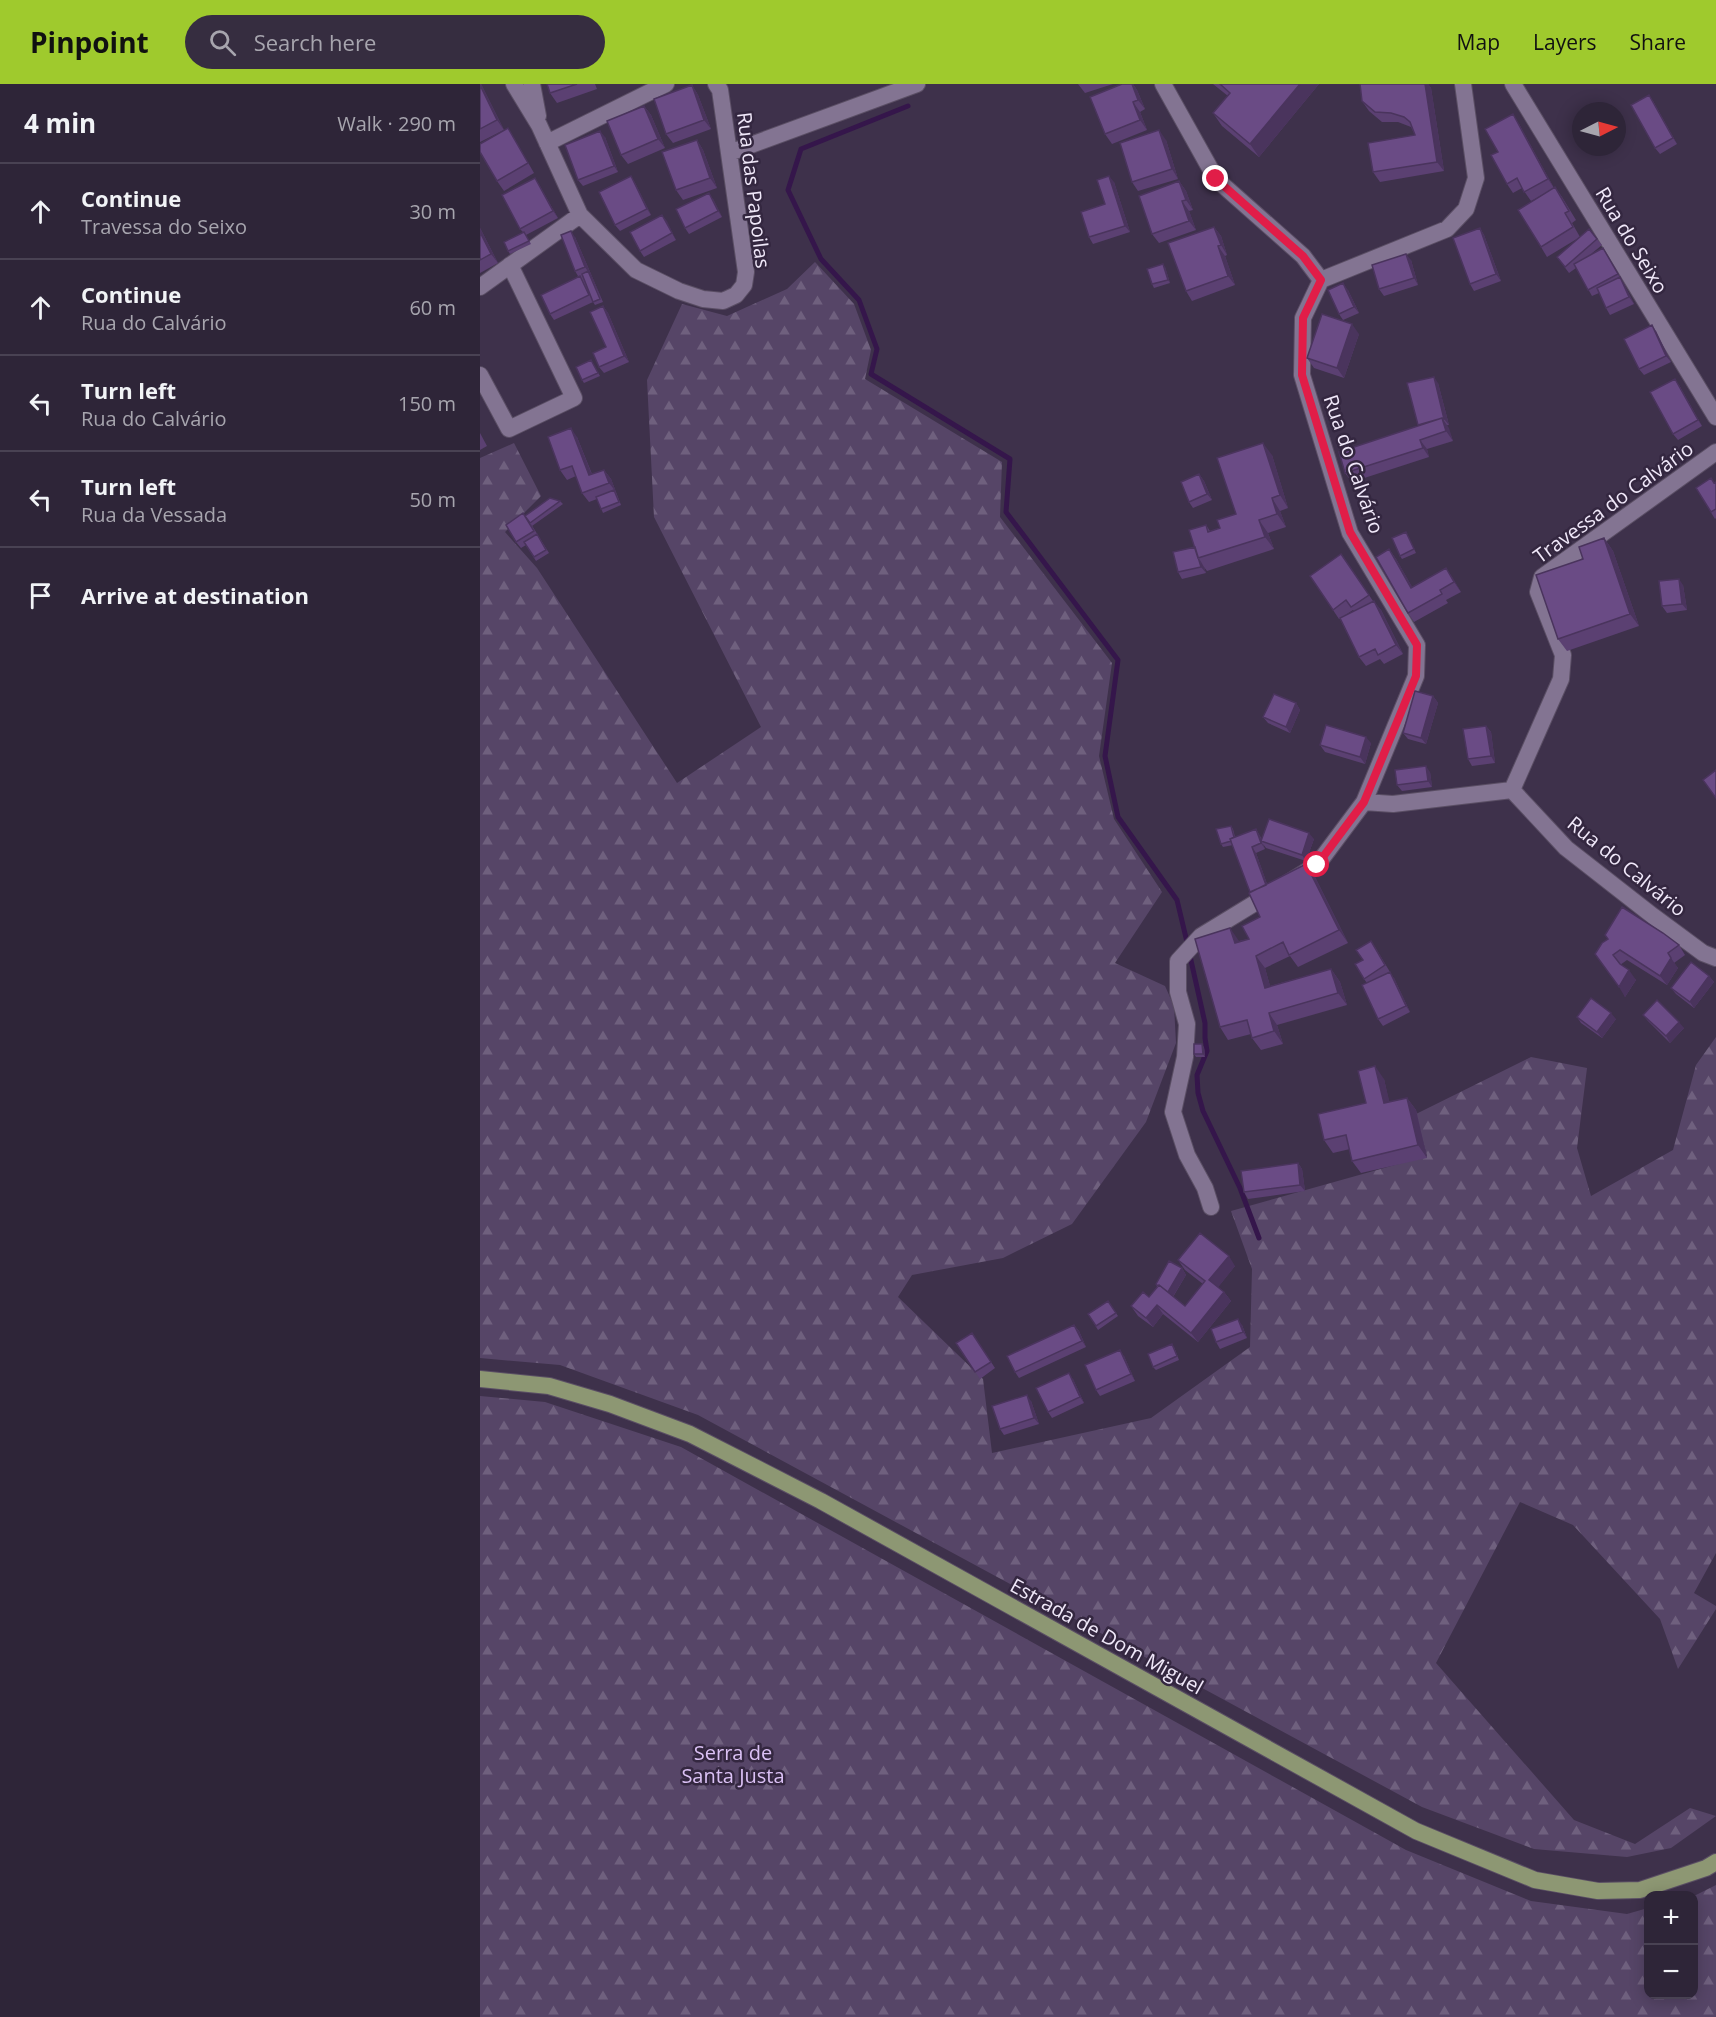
<!DOCTYPE html>
<meta charset="utf-8">
<style>
:root{--surface:#2e2538;--page:#362d40;--text:#f1f3f6;--muted:#a7a5ae;--line:#494253;--accent:#9fca2d}
body{margin:0;font-family:"Open Sans",sans-serif;background:var(--page);color:var(--text)}
.controls{position:absolute;right:18px;bottom:18px;display:grid;overflow:hidden;border-radius:12px;box-shadow:0 3px 15px #0003}
.controls button{width:54px;height:54px;display:grid;place-items:center;padding:0;border:0;border-bottom:2px solid var(--line);background:var(--surface);color:var(--text);font:30px sans-serif}
.compass{position:absolute;left:1092px;top:18px;width:54px;height:54px;border-radius:50%;background:var(--surface);box-shadow:0 3px 15px #0003;rotate:84deg}
.stop{position:absolute;width:18px;height:18px;margin:-14px;border:4px solid #e11d48;border-radius:50%;background:#fff}
.stop.end{background:#e11d48;border-color:#fff;box-shadow:0 2px 6px #0008}
.list{margin:0;padding:0;list-style:none}
h2{display:flex;justify-content:space-between;align-items:center;height:78px;margin:0;padding:0 24px;font-size:26px}
h2 small{font-size:20px;font-weight:400;color:var(--muted)}
.list li{display:grid;grid-template-columns:39px 1fr auto;gap:18px;align-items:center;box-sizing:border-box;height:96px;padding:0 24px;border-top:2px solid var(--line)}
.list b{display:block;font-size:22px;white-space:nowrap}
.list p{margin:0;font-size:20px;white-space:nowrap;color:var(--muted)}
.list em{font-size:20px;font-style:normal;color:var(--muted)}
.icon{flex:none;width:33px;height:33px;fill:none;stroke:currentColor;stroke-width:2;stroke-linecap:round;stroke-linejoin:round}
.map{position:relative;flex:none;width:1236px;height:1933px;overflow:hidden}
header{display:flex;align-items:center;gap:36px;box-sizing:border-box;height:84px;padding:0 30px;background:var(--accent);color:#111}
header strong{font-size:28px}
nav{display:flex;gap:33px;margin-inline-start:auto;font-size:21px}
.search{width:420px;height:54px;background:var(--page);display:flex;align-items:center;gap:15px;box-sizing:border-box;padding:0 21px;border-radius:33px;color:var(--muted);font-size:22px}
main{display:flex}
aside{flex:1;background:var(--surface)}
.map>svg:first-child{display:block}
</style>
<header>
<strong>Pinpoint</strong>
<div class="search"><svg class="icon" aria-label="search" viewBox="0 0 24 24"><circle cx="10" cy="10" r="6"/><path d="M15 15l6 6"/></svg>Search here</div>
<nav><a>Map</a><a>Layers</a><a>Share</a></nav>
</header>
<main>
<aside>
<h2>4 min<small>Walk · 290 m</small></h2>
<ul class="list">
<li><svg class="icon" aria-label="ahead" viewBox="0 0 24 24"><path d="M12 20V5M6 11l6-6 6 6"/></svg><div><b>Continue</b><p>Travessa do Seixo</p></div><em>30 m</em></li>
<li><svg class="icon" aria-label="ahead" viewBox="0 0 24 24"><path d="M12 20V5M6 11l6-6 6 6"/></svg><div><b>Continue</b><p>Rua do Calvário</p></div><em>60 m</em></li>
<li><svg class="icon" aria-label="left" viewBox="0 0 24 24"><path d="M17 20v-9H6M10 6l-5 5 5 5"/></svg><div><b>Turn left</b><p>Rua do Calvário</p></div><em>150 m</em></li>
<li><svg class="icon" aria-label="left" viewBox="0 0 24 24"><path d="M17 20v-9H6M10 6l-5 5 5 5"/></svg><div><b>Turn left</b><p>Rua da Vessada</p></div><em>50 m</em></li>
<li><svg class="icon" aria-label="arrive" viewBox="0 0 24 24"><path d="M6 21V4h12l-3 4 3 4H6"/></svg><div><b>Arrive at destination</b></div></li>
</ul>
</aside>
<div class="map">
<svg width="1236" height="1933" viewBox="0 0 1236 1933">
<defs>
<pattern id="forest-firs" width="22" height="20" patternUnits="userSpaceOnUse" patternTransform="scale(1.5)"><rect width="22" height="20" fill="#564567"/><path d="M5 1l3.5 6h-7zM16 11l3.5 6h-7z" fill="#6f607e"/></pattern>
</defs>
<rect width="100%" height="100%" fill="#3e314b"/>
<path fill="url(#forest-firs)" d="M335 178 374 220 391 266 385 295 522 378 520 433 632 579 619 672 634 735 682 808 635 879 685 902 694 922 696 959 666 1038 592 1140 523 1174 432 1191 418 1213 503 1295 512 1369 671 1334 770 1263 772 1185 751 1127 947 1072 936 1030 1051 973 1107 984 1097 1064 1111 1112 1193 1066 1216 981 1236 953V1469L1214 1509 1236 1522V1525L1198 1585 1180 1535 1093 1441 1040 1418 956 1579 1094 1736 1155 1760 1210 1724 1236 1732 1191 1764 1147 1773 1054 1765 942 1723 218 1331 80 1281 0 1274V374L34 359 61 412 25 448 57 484 197 699 281 643 174 433 167 296 202 220 247 232 307 205Z
M0 1312 65 1318 201 1363 926 1766 1051 1817 1147 1830 1168 1824V1910H1214V1812L1236 1801V1933H0Z"/>
<g fill="none" stroke-linecap="round" stroke-linejoin="round">
<path stroke="#35164b" stroke-width="5" d="M428 22 321 65 308 106 341 175 379 216 397 265 391 290 530 375 526 428 638 576 625 672 638 733 697 816 707 858
M710 872 725 939V954L727 967 717 991 718 1009 723 1027 760 1104 779 1154"/>
<defs>
<path id="minor" d="M34 0 59 41 100 131 156 186 199 207 223 215 243 217 256 211 264 201 266 188 240 6 236 0
M52 0 58 32
M683 0 736 95 823 172 841 196
M1033 0 1236 333
M67 59 186 0
M249 69 437 0
M841 196 967 145 986 125 996 94 983 0
M0 203 100 131
M0 291 29 345 94 314 30 181
M1032 706 1081 595 1083 571 1058 508 1062 493 1236 368
M884 718 913 720 1032 706 1086 764 1173 832 1223 869 1236 874
M731 1123 725 1104 707 1071 693 1028 705 973 707 940 698 908V877L721 852 837 781 884 718 936 592 937 561 870 449 822 291 823 234 841 196"/>
<path id="primary" d="M0 1295 69 1302 130 1320 210 1350 341 1417 936 1747 1055 1796 1118 1807 1160 1806 1226 1784 1236 1778"/>
</defs>
<use href="#minor" stroke="#5a4e64" stroke-width="18"/>
<use href="#primary" stroke="#5a4e64" stroke-width="18"/>
<use href="#minor" stroke="#837492" stroke-width="16"/>
<use href="#primary" stroke="#8d9773" stroke-width="16"/>
</g>
<path fill="#5b4072" fill-rule="evenodd" d="M0 0H1L24 46 0 58Z
M67 0H115L117 5 77 19 70 9Z
M598 0H633L605 9Z
M642 0H653L657 6 665 25 660 28 667 46 632 60 625 50Z
M733 0H839L779 73 742 42 733 29 748 12Z
M880 0H948L951 4 964 87 900 98 893 88 935 51 931 43 918 38H902L889 27 882 17Z
M212 1 218 11 231 45 193 59 186 50Z
M1173 17 1197 60 1180 70 1175 64Z
M164 22 171 31 185 64 148 80 141 71Z
M1039 40 1074 104 1075 103 1082 113 1096 136 1092 139 1100 153 1067 173 1061 163 1064 110 1051 117 1042 104 1033 109 1027 100 1018 68Z
M125 53 138 88 103 102 98 96Z
M34 54 54 89 24 107 17 97Z
M217 56 223 66 237 104 203 116 196 106Z
M686 56 698 95 658 107 652 98Z
M151 92 155 99 171 131 140 147 135 141Z
M55 94 78 134 46 151 51 160 30 170 28 167 43 148 40 145Z
M699 97 706 107 713 126 709 127 716 146 679 159 672 150Z
M634 98 650 148 613 160 609 153 625 120Z
M233 115 242 133 209 150 205 144Z
M182 131 196 156 164 173 160 167Z
M734 143 741 152 747 171 745 172 755 201 712 217 706 207Z
M0 144 18 179 0 189Z
M1000 144 1004 151 1021 197 994 207 990 200Z
M95 153 123 218 115 221 113 218 74 236 70 230 98 192 95 187Z
M1117 155 1122 161 1111 170 1123 164 1144 200 1154 220 1130 231 1126 224 1119 209 1112 212 1096 184 1089 189 1077 173Z
M931 176 938 201 904 212 899 205Z
M685 183 690 199 674 204 672 200Z
M868 206 879 229 863 236 859 230Z
M123 222 128 229 149 278 124 289 119 283 126 263Z
M1176 247 1191 278 1164 291 1159 285Z
M879 250 864 294 834 284 827 274Z
M111 276 120 292 104 299 102 296Z
M958 299 969 341H967L973 357 947 365 949 373 872 398 865 389 938 342Z
M1199 301 1222 342 1198 356 1193 350Z
M0 349 7 362 0 366Z
M97 353 112 390 124 386 131 395 141 421 123 429 117 415 109 418 102 409 96 392 87 396 80 386Z
M792 371 808 424 800 427 806 443 788 449 794 465 727 487 724 483 726 489 702 495 698 488 715 463 726 441 730 447 740 444 756 430Z
M719 390 724 397 732 416 713 424 709 418Z
M1236 398V434L1235 435 1216 404Z
M80 417 83 420 52 442 51 440 69 469 56 477 46 461 41 464 36 458 46 432Z
M926 448 936 469 922 475 920 472Z
M1124 454 1133 467 1159 542 1087 567 1078 555 1103 475Z
M909 465 916 475 932 503 966 484 981 508 966 516 968 519 934 538 928 529Z
M861 470 893 517 901 526 923 570 904 580 900 575 886 582 879 573 860 535H859L853 526ZM873 526 874 527 861 534Z
M1203 501 1207 526 1187 529 1182 522Z
M953 612 958 619 946 660 928 655 923 649Z
M816 619 820 626 810 649 788 639 783 633Z
M1006 642 1011 648 1015 679 992 682 988 675Z
M891 659 885 680 845 668 840 661Z
M950 688 952 703 922 707 917 701Z
M751 742 753 745 755 753 776 745 780 752 782 756 834 755 826 777 786 764 783 760 785 765 776 769 787 800 835 793 868 859 818 883 810 872 785 884 790 902 851 885 860 898 867 921 797 941 803 960 781 966 772 954 771 950 748 956 740 943 759 857 769 855 780 833 753 761 743 763 741 760Z
M1122 859 1199 861 1205 871 1194 879 1198 884 1187 901 1147 876 1140 881 1156 896 1145 913Z
M895 863 910 888 907 889 914 894 930 928 903 942 898 935 887 899 884 895 883 876Z
M1229 892 1234 898 1214 924 1196 910 1191 904Z
M1163 931 1204 944 1190 959 1168 937Z
M1097 933 1136 935 1122 954 1101 939Z
M724 963 725 973H716L714 970Z
M904 995 909 1018 927 1014 936 1026 947 1074 881 1089 872 1077 870 1065 853 1069 844 1056 886 1019Z
M818 1079 822 1085 825 1107 768 1115 764 1108Z
M698 1176 755 1182 738 1203 744 1208 751 1217 718 1258 683 1230 673 1243 658 1232 651 1222 669 1213 677 1203 676 1200 702 1184 706 1191 693 1213 705 1222 723 1200 705 1186Z
M628 1217 638 1232 618 1246 608 1230Z
M594 1241 599 1247 606 1263 539 1294 535 1288Z
M762 1241 767 1254 740 1265 736 1258Z
M492 1249 515 1284 500 1295 476 1259Z
M694 1263 699 1276 676 1286 673 1283Z
M644 1272 655 1297 620 1312 616 1306Z
M593 1295 604 1319 572 1334 568 1328Z
M551 1317 559 1340 524 1351 520 1345Z"/>
<path fill="#4a345d" d="M0 0H1L24 46 17 36Z
M652 0H653L657 6 665 25 658 16Z
M820 0H839L779 73 770 60Z
M945 0H948L951 4 964 87 957 78Z
M212 1 218 11 231 45 224 36Z
M1169 11 1173 17 1197 60 1193 54Z
M653 18 660 28 667 46 660 36Z
M164 22 171 31 185 64 178 55Z
M1033 30 1039 40 1074 104 1068 95Z
M679 46 686 56 698 95 692 85Z
M120 47 125 53 138 88 134 82Z
M217 56 223 66 237 104 230 94Z
M151 92 155 99 171 131 167 125Z
M629 92 634 98 650 148 645 142Z
M55 94 59 100 78 134 73 127Z
M699 97 706 107 713 126 706 116Z
M229 109 233 115 242 133 238 127Z
M702 117 709 127 716 146 709 137Z
M182 131 187 137 196 156 192 149Z
M734 143 741 152 747 171 741 161Z
M0 144 18 179 11 170 0 148Z
M1000 144 1004 151 1021 197 1016 190Z
M91 147 95 153 123 218 109 189 105 183Z
M738 162 745 172 755 201 748 192Z
M1123 164 1144 200 1154 220 1149 213 1140 194Z
M926 170 931 176 938 201 934 194Z
M683 180 685 183 690 199 688 196Z
M863 199 868 206 879 229 874 223Z
M123 222 128 229 149 278 144 272Z
M872 240 879 250 864 294 857 284Z
M1172 241 1176 247 1191 278 1186 272Z
M954 293 958 299 969 341 964 335Z
M1195 295 1199 301 1222 342 1218 336Z
M962 334 969 344 973 357 966 347Z
M91 344 97 353 116 401 109 391Z
M940 356 947 365 949 373 943 364Z
M783 359 792 371 808 424 800 411Z
M124 386 131 395 136 408 129 399Z
M719 390 724 397 732 416 727 410Z
M792 414 800 427 806 443 797 430Z
M779 436 788 449 794 465 785 453Z
M1124 454 1133 467 1159 542 1150 530Z
M909 465 916 475 938 513 931 504Z
M720 476 724 483 726 489 721 483Z
M966 484 973 494 981 508 974 498Z
M1199 495 1203 501 1207 526 1202 520Z
M894 517 901 526 923 570 916 561Z
M953 612 958 619 946 660 941 654Z
M816 619 820 626 810 649 806 643Z
M1006 642 1011 648 1015 679 1011 672Z
M886 653 891 659 885 680 880 673Z
M946 682 950 688 952 703 948 697Z
M776 745 780 752 782 758 781 757 785 765 781 759Z
M829 749 834 755 826 777 822 771Z
M772 763 776 769 791 811 787 804Z
M826 780 835 793 868 859 859 846Z
M750 844 759 857 763 871 755 859Z
M776 872 785 884 794 916 785 904Z
M1191 874 1198 884 1187 901 1180 892Z
M851 885 860 898 867 921 858 909Z
M1149 886 1156 896 1145 913 1139 903Z
M910 888 914 894 930 928 926 922Z
M1229 892 1234 898 1214 924 1210 918Z
M789 929 797 941 803 960 794 947Z
M1131 929 1136 935 1122 954 1117 948Z
M1199 938 1204 944 1190 959 1186 952Z
M722 960 724 963 725 973 723 970Z
M895 982 904 995 913 1032 904 1019Z
M927 1014 936 1026 947 1074 938 1061Z
M818 1079 822 1085 825 1107 820 1101Z
M749 1172 755 1182 736 1206 729 1196Z
M702 1184 706 1191 692 1214 688 1208Z
M744 1208 751 1217 718 1258 711 1249Z
M677 1221 683 1230 673 1243 666 1234Z
M758 1235 762 1241 767 1254 763 1248Z
M594 1241 599 1247 606 1263 602 1257Z
M640 1266 644 1272 655 1297 651 1290Z
M589 1289 593 1295 604 1319 600 1313Z
M547 1311 551 1317 559 1340 554 1334Z"/>
<path fill="#6a4b85" stroke="#4a345d" stroke-width="1.5" d="M67 0H97L70 9Z
M642 0H652L658 16 653 18 660 36 625 50 610 13Z
M740 0H820L770 60 733 29 750 9Z
M880 0H945L957 78 893 88 888 59 935 51 930 38 924 33 911 29 895 28 882 17Z
M0 1 17 36 0 45Z
M212 1 224 36 186 50 174 15Z
M1169 11 1193 54 1175 64 1151 21Z
M164 22 178 55 141 71 127 37Z
M1033 30 1068 95 1044 108 1037 94 1027 100 1011 71 1018 68 1005 45Z
M28 44 48 79 17 97 0 68V60Z
M679 46 692 85 652 98 640 59Z
M120 47 134 82 98 96 85 61Z
M217 56 230 94 196 106 182 68Z
M151 92 167 125 135 141 119 108Z
M629 92 645 142 609 153 601 128 625 120 617 96Z
M55 94 73 127 40 145 22 111Z
M699 97 706 116 702 117 709 137 672 150 659 112Z
M1075 103 1089 127 1085 129 1093 143 1061 163 1038 126Z
M229 109 238 127 205 144 196 125Z
M182 131 192 149 160 167 150 148Z
M734 143 741 161 738 162 748 192 706 207 688 159Z
M1000 144 1016 190 990 200 973 154Z
M1109 145 1117 155 1085 183 1077 173Z
M91 147 105 183 95 187 81 151Z
M0 148 11 170 0 176Z
M44 148 49 157 28 167 24 158Z
M1123 164 1138 190 1108 206 1094 180Z
M926 170 934 194 899 205 892 181Z
M683 180 688 196 672 200 667 185Z
M108 187 120 215 113 218 102 190Z
M100 192 109 211 70 230 61 211Z
M1140 193 1149 213 1126 224 1117 204Z
M863 199 874 223 859 230 848 206Z
M123 222 144 272 119 283 113 269 126 263 110 228Z
M842 230 872 240 857 284 827 274Z
M1172 241 1186 272 1159 285 1144 255Z
M111 276 118 289 102 296 96 283Z
M954 293 964 335H963L962 334 938 341 927 299Z
M1195 295 1218 336 1193 350 1170 308Z
M962 334 966 347 940 356 943 364 865 389 859 368Z
M91 344 109 391 124 386 129 399 102 409 92 382 80 386 68 353Z
M783 359 800 411 792 414 797 430 779 436 785 453 718 474 709 446 726 441 728 448 740 444 737 436 756 430 737 374Z
M719 390 727 410 709 418 701 398Z
M1231 394 1234 399 1236 398V425L1231 428 1216 404Z
M134 406 139 418 121 425 116 413Z
M70 414 80 417 50 439 45 432Z
M43 429 54 447 36 458 26 441Z
M926 448 934 465 920 472 912 454Z
M57 450 66 466 54 473 44 458Z
M1124 454 1150 530 1078 555 1056 491 1103 475 1099 463Z
M715 463 721 483 698 488 693 468Z
M909 465 931 504 966 484 974 498 960 506 962 510 928 529 896 473Z
M861 470 889 511 871 523 866 516 853 526 830 492Z
M1199 495 1202 520 1182 522 1179 497Z
M894 517 916 561 898 571 895 565 879 573 860 534Z
M935 607 953 612 941 654 923 649Z
M794 610 816 619 806 643 783 633Z
M846 641 886 653 880 673 840 661Z
M1006 642 1011 672 988 675 983 645Z
M946 682 948 697 917 701 915 686Z
M1236 686V714L1223 696Z
M789 735 829 749 822 771 781 757Z
M751 742 754 753 750 755 751 757 741 760 736 745Z
M776 745 781 759 772 763 786 801 770 808 750 755Z
M826 780 859 846 809 871 803 858 776 872 785 904 851 885 858 909 789 929 794 947 772 954 767 936 740 943 715 855 750 844 755 859 769 855 762 842 780 833 769 809Z
M1142 823 1183 849 1199 861 1188 869 1191 874 1180 892 1140 866 1133 871 1140 880 1149 886 1139 903 1115 870 1122 859 1128 855 1125 851Z
M891 857 905 881 884 895 875 880 883 876 876 866Z
M1211 878 1229 892 1210 918 1191 904Z
M910 888 926 922 898 935 882 901Z
M1111 914 1131 929 1117 948 1097 933Z
M1177 916 1199 938 1186 952 1163 931Z
M714 960H722L723 970H714Z
M895 982 904 1019 927 1014 938 1061 872 1077 866 1051 844 1056 838 1030 886 1019 878 987Z
M818 1079 820 1101 764 1108 761 1087Z
M720 1149 749 1172 729 1196 744 1208 711 1249 677 1221 666 1234 651 1222 663 1208 669 1213 679 1201 705 1222 725 1197 698 1176Z
M689 1177 702 1184 688 1208 679 1201 678 1202 676 1200Z
M628 1217 636 1229 616 1242 608 1230Z
M758 1235 763 1248 736 1258 731 1245Z
M594 1241 602 1257 535 1288 527 1272Z
M492 1249 511 1278 495 1288 476 1259Z
M692 1260 697 1272 673 1283 668 1270Z
M640 1266 651 1290 616 1306 605 1281Z
M589 1289 600 1313 568 1328 556 1304Z
M547 1311 554 1334 520 1345 512 1322Z"/>
<g fill="none" stroke-linecap="round" stroke-linejoin="round">
<path stroke="#e11d48" stroke-width="8" d="M736 95 823 172 841 196 823 234 822 291 870 448 937 561 936 592 884 718 837 781"/>
</g>
<g text-anchor="middle" dominant-baseline="central" stroke-width="5" stroke-linejoin="round" paint-order="stroke">
<g font-size="20" fill="#f0e8f9" stroke="#342740">
<text transform="translate(274 106) rotate(83)">Rua das Papoilas</text>
<text transform="translate(1152 156) rotate(59)">Rua do Seixo</text>
<text transform="translate(874 380) rotate(71)">Rua do Calvário</text>
<text transform="translate(1133 418) rotate(-36)">Travessa do Calvário</text>
<text transform="translate(1147 782) rotate(39)">Rua do Calvário</text>
<text transform="translate(627 1552) rotate(29)">Estrada de Dom Miguel</text>
</g>
<g font-size="20" fill="#dbc1f5" stroke="#342740">
<text x="253" y="1668">Serra de<tspan x="253" dy="23">Santa Justa</tspan></text>
</g>
</g>
</svg>
<div class="controls">
<button>+</button>
<button>−</button>
</div>
<svg class="compass" viewBox="-18 -18 36 36"><path d="M0-13l5 13h-10z" fill="#e53935"/><path d="M0 13l5-13h-10z" fill="#a7a5ae"/></svg>
<div class="stop" style="left:837px;top:781px"></div>
<div class="stop end" style="left:736px;top:95px"></div>
</div>
</main>
